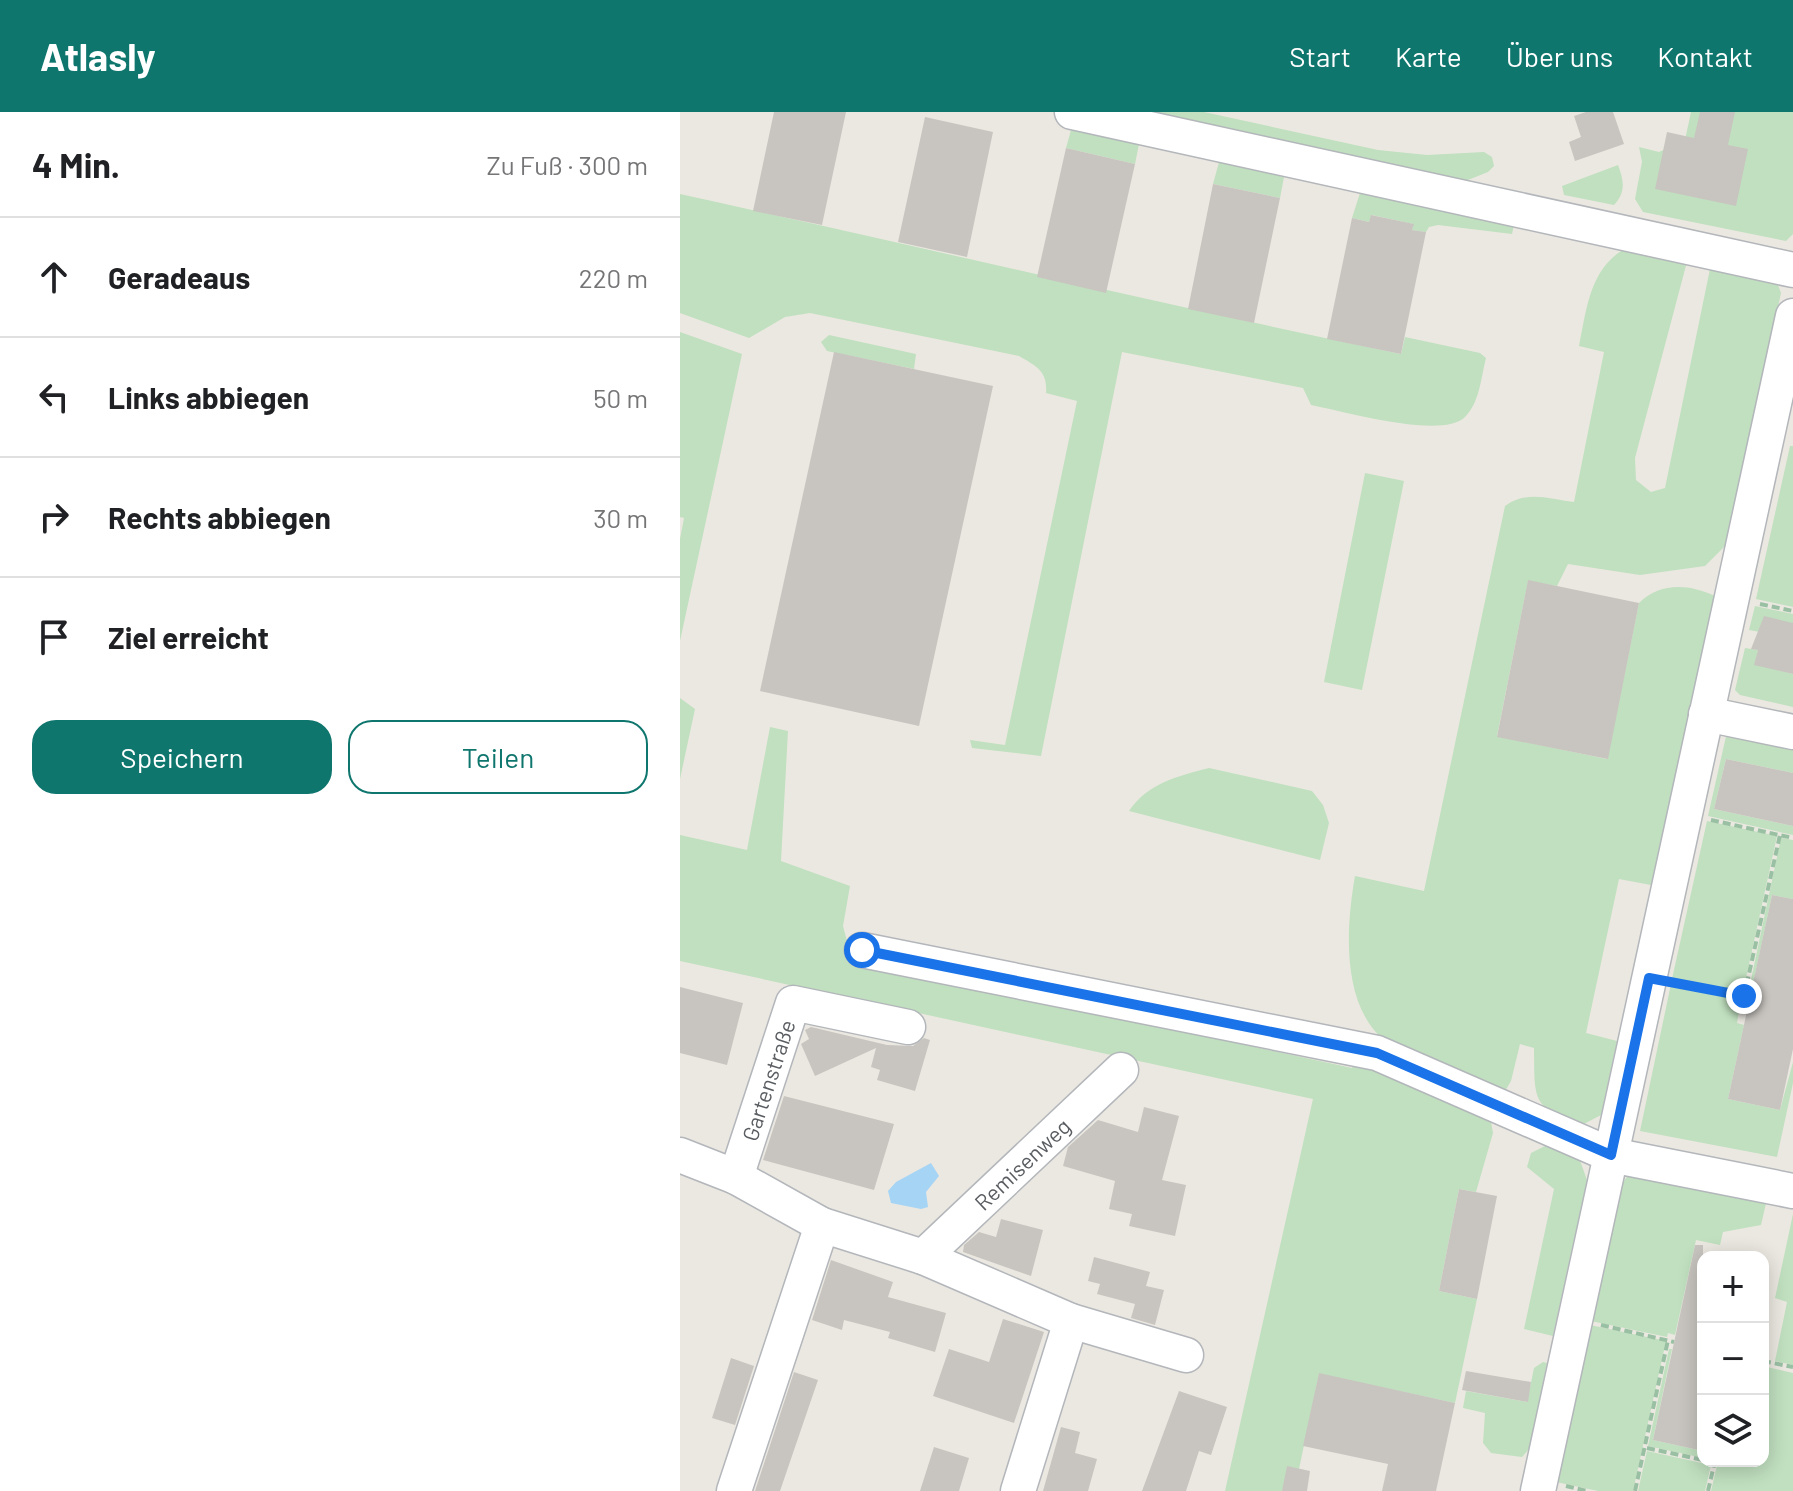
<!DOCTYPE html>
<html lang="de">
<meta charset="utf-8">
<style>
:root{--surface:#fff;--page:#f6f6f6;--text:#202124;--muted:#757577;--line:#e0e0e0;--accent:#0f766e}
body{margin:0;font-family:Barlow,sans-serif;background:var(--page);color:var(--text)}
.controls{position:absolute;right:24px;bottom:24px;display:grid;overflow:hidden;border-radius:16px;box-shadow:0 4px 20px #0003}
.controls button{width:72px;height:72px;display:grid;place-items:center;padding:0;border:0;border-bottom:2px solid var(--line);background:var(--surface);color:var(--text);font:40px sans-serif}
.stop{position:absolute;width:24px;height:24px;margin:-18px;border:6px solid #1a73e8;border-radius:50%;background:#fff}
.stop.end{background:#1a73e8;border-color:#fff;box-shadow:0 2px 8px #0008}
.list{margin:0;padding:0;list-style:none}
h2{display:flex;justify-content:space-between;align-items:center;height:104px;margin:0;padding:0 32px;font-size:34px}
h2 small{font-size:26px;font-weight:400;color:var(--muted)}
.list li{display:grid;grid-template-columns:52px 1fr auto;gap:24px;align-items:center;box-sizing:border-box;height:120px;padding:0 32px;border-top:2px solid var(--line)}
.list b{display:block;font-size:30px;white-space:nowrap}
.list em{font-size:26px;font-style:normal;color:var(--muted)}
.actions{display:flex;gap:16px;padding:24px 32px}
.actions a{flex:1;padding:18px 0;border:2px solid var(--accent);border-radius:24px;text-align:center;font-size:28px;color:var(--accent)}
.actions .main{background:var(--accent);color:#fff}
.icon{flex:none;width:44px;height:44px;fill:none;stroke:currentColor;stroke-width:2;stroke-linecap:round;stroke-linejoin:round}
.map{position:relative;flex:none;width:1113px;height:1379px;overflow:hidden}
header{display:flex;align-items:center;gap:48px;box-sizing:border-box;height:112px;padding:0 40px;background:var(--accent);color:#fff}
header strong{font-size:38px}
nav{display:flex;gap:44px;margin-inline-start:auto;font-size:28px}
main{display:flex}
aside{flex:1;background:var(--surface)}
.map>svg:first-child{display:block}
</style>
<header>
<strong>Atlasly</strong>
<nav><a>Start</a><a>Karte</a><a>Über uns</a><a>Kontakt</a></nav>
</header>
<main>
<aside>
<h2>4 Min.<small>Zu Fuß · 300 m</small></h2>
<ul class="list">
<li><svg class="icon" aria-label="ahead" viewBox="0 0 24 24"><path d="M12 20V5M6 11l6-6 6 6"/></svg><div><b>Geradeaus</b></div><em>220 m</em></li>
<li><svg class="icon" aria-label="left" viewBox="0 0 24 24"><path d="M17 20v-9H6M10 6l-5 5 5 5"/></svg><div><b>Links abbiegen</b></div><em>50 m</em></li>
<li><svg class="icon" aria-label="right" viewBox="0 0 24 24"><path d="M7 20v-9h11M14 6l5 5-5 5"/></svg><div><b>Rechts abbiegen</b></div><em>30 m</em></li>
<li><svg class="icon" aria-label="arrive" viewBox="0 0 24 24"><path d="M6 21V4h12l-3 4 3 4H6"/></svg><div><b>Ziel erreicht</b></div></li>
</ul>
<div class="actions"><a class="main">Speichern</a><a>Teilen</a></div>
</aside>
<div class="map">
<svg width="1113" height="1379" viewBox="0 0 1113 1379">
<rect width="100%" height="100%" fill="#ebe8e1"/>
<path fill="#c0e0bf" d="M461 0H524L698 38 747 43 804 40 812 45 814 54 808 60 783 70Z
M1011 0H1113V122L1106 129 963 100 955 87 962 50 959 35 979 40 1005 28Z
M391 18 459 32 455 52 386 36Z
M539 50 604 65 600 86 533 72Z
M938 53C944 69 946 80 934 93L884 83 882 74Z
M691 78 835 108 832 122 758 113 749 115 746 120 732 118 733 112 692 103 689 110 672 106 680 81Z
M0 82C241 135 480 192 721 242L725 225 800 241 806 246C801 265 800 290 785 305 762 328 663 299 631 293L623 276 442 240 361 644 292 636 290 628 325 633 397 289 366 281C368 259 356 254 339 244L130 201 105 205 69 226 0 201Z
M950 134 1008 146 955 346 956 368 971 380 985 376 1031 152 1097 170 1101 181 1046 433 1025 454 960 463 888 452 877 474 848 469 817 624 927 647 959 491C980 470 1009 472 1035 484L971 773 939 767 906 921 937 929 921 1003 902 1013C850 996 855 986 854 936L840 932 831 969 821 986C788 971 737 953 709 932 660 897 666 815 675 764L744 779 825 394C848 378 868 387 894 390L924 240 899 234C907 195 910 153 950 134Z
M0 220 62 242 0 529V427L4 406 0 405Z
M149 223 236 242 234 257 147 239 141 230Z
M1110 334H1113V495L1076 487Z
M685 361 724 369 682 578 644 570Z
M1075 494 1113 502V511L1080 520 1069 518Z
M1065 536 1078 538 1075 552 1113 562V595L1060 583 1055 578Z
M0 586 15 597 0 667Z
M90 615 108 619 101 749 170 774 163 814 170 840 192 852 672 956 678 941 810 1004 813 1021 796 1080 779 1077 759 1179 797 1187 775 1291 639 1262 619 1357 602 1379H545L633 987 0 849V723L67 738Z
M1047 620 1113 631V661L1046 647 1034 697 1113 714V723L1028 704Z
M529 656 632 679 643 693 649 711 640 748 449 699C468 671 498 664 529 656Z
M1027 709 1097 724 1064 875 1056 874 1054 880 992 867Z
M1101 726 1113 728V787L1092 783 1072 877H1069Z
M991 872 1061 887 1057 911 1064 913 1048 987 1100 998 1113 950V971L1097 1045 960 1019Z
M867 1033 898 1043 907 1068 873 1224 844 1217 874 1077 847 1055 851 1041Z
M951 1059 1087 1087 1081 1113 1043 1120 1040 1133 1016 1128 995 1223 988 1221 987 1225 911 1209 941 1073Z
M1113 1102V1253L1095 1249 1107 1190 1095 1186Z
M910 1213 986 1229 953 1379H918L876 1370Z
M989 1237H992L973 1328 1023 1339V1346L968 1334Z
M863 1250 867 1251 849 1337 842 1345 811 1341 803 1331 805 1301 783 1296 786 1279 847 1290 854 1256Z
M1083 1254 1113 1261V1379H1031L1038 1349H1083Z
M967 1339 1031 1353 1025 1379H958Z"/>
<path fill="#a6d4f5" d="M251 1051 259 1064 246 1080 248 1095 241 1097 211 1091 208 1079 216 1070Z"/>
<path fill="#c8c5c0" d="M94 0H166L142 113 73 99Z
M906 0H933L944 32 895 49 889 30 901 25 894 4Z
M1020 0H1055L1048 33 1068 37 1056 94 975 77 987 20 1014 26Z
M245 5 313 20 287 145 218 130Z
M386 36 455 52 426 181 357 165Z
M533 72 600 86 574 211 508 197Z
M691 103 734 112 732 118 746 120 721 242 647 227 672 106 689 110Z
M154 240 313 274 239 614 80 579Z
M848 468 959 491 928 647 817 625Z
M1084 504 1113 511V562L1074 553 1078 538 1071 537Z
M1046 647 1113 661V714L1034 697Z
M1092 783 1113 787V937L1100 998 1048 987Z
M0 875 63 891 47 953 0 941Z
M131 915 207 933 233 934 244 926 250 928 235 979 197 968 200 958 191 955 196 936 135 964 121 932 129 927 125 918Z
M104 984 214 1012 194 1078 83 1048Z
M464 995 499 1004 482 1068 506 1073 495 1124 449 1114 452 1102 429 1097 435 1069 383 1054 388 1035 418 1008 458 1020Z
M779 1077 817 1084 797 1187 759 1179Z
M321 1107 363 1118 351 1164 283 1140 284 1133 299 1120 316 1125Z
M1015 1133H1023V1339L973 1328Z
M414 1145 470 1160 466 1174 484 1178 475 1213 451 1206 455 1192 417 1182 420 1172 408 1169Z
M151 1148 213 1170 208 1185 266 1201 255 1240 208 1226 210 1220 164 1208 162 1218 132 1208Z
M323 1207 364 1220 334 1311 253 1284 269 1237 309 1250Z
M51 1246 74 1254 55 1313 32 1306Z
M786 1259 851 1270 848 1290 782 1278Z
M114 1260 138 1268 100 1379H75Z
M639 1261 775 1291 756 1379H702L708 1352 623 1334Z
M499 1279 547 1295 531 1343 519 1339 506 1379H462Z
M381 1315 400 1320 395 1341 417 1347 408 1379H363Z
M254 1335 289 1346 279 1379H240Z
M607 1354 630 1359 627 1379H602Z"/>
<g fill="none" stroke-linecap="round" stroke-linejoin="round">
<defs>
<g id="minor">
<path d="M392 0 1113 158"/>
<path d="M1026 602 1113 620"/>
<path d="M182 838 697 941 931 1043 1113 1079"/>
<path d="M0 1043 56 1065 142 1113"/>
<path id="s1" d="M56 1065 113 891 228 915"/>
<path id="s2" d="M243 1145 441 958"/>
<path d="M391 1209 506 1243"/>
<path d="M54 1379 142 1113 243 1145 391 1209 338 1379"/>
<path d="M858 1379 1113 204"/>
</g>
</defs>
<use href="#minor" stroke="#b3b6ba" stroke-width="37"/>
<path stroke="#9ac0a4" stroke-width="4" stroke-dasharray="8 4" stroke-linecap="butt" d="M1080 492 1113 499
M1031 708 1113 726
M997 871 1070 886
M1064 884 1100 723
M921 1213 994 1230
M1083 1249 1113 1255
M967 1336 1023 1348
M886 1374 907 1379
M955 1379 988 1228
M1028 1379 1035 1349"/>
<use href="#minor" stroke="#fff" stroke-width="34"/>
</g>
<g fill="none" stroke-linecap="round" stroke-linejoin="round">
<path stroke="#1a73e8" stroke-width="10" d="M182 838 697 941 931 1043 969 866 1064 884"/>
</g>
<g text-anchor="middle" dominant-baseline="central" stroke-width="6" stroke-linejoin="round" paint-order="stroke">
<g font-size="22" fill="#595c60" stroke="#fff">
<text stroke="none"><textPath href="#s1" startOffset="102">Gartenstraße</textPath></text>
<text stroke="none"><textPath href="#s2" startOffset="136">Remisenweg</textPath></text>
</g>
</g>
</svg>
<div class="controls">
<button>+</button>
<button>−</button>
<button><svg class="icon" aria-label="layers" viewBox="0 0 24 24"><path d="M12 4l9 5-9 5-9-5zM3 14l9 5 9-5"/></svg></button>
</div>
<div class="stop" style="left:182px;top:838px"></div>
<div class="stop end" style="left:1064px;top:884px"></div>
</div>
</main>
